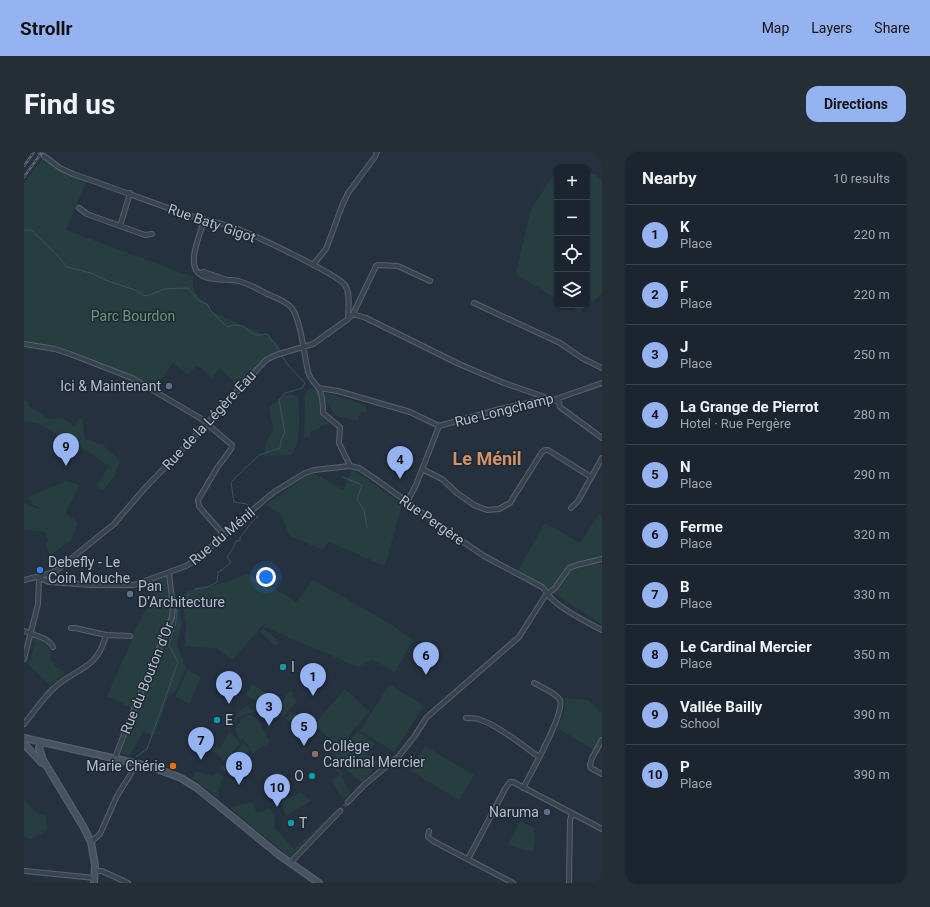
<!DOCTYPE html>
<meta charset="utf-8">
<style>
:root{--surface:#1c252f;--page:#252d37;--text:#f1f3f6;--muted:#a0a5aa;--line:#3a424b;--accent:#95b2f1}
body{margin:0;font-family:Roboto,sans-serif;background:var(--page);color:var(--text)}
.controls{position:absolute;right:12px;top:12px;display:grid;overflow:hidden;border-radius:8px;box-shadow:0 1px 3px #0004}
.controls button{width:36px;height:36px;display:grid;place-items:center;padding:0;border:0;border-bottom:1px solid var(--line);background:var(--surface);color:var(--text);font:20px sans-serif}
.you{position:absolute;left:242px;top:425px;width:14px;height:14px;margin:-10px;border:3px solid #fff;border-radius:50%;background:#1a73e8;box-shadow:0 0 0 6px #1a73e833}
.badge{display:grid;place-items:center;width:26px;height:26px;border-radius:50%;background:var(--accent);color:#111;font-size:13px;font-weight:700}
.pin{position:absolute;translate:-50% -33px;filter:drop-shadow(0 1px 2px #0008)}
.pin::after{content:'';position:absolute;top:21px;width:14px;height:12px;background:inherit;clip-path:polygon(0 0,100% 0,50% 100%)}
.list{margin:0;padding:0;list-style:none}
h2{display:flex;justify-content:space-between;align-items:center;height:52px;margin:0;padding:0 16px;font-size:17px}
h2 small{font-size:13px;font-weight:400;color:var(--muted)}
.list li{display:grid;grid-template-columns:26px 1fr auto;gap:12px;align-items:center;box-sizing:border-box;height:60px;padding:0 16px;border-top:1px solid var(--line)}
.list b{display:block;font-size:15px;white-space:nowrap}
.list p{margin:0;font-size:13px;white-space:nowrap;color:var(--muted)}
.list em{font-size:13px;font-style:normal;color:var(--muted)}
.icon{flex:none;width:22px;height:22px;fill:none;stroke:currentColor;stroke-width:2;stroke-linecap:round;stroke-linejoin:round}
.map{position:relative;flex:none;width:578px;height:731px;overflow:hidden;border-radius:12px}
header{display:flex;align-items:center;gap:24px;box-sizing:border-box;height:56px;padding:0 20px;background:var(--accent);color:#111}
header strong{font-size:19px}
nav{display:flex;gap:22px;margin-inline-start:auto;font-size:14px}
.intro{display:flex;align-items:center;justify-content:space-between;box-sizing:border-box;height:96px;padding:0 24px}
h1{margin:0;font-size:28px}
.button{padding:10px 18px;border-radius:12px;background:var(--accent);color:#111;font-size:14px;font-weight:700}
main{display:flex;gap:24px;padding:0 24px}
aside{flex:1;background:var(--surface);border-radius:12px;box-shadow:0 1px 3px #0004}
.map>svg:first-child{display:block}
</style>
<header>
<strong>Strollr</strong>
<nav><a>Map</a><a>Layers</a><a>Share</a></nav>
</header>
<div class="intro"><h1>Find us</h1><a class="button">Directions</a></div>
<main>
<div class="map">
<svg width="578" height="731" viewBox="0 0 578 731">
<rect width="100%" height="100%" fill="#25313f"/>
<path fill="#273e40" d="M18 7 37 18 63 28 42 78 169 125C168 140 173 147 186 153V159L245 185 254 192 255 199 243 206 213 233 196 216 187 226 173 213 163 223 149 211 132 235 40 197 0 190V31Z
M533 18V147L492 122 507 57Z
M563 19 578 27V142L555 160 543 153H563Z
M286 235 294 240 298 265 305 271C298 275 292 275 287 280L286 285 280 286 281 243Z
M301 240 343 254 342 261 337 260 334 269 312 264 301 246Z
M263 242 270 243 274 245C275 264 278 287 268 303L240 304 242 291 249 278 245 255Z
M0 249H4L6 256 26 267 38 266 50 274 55 267 58 266 61 287 79 293 96 309 90 325 78 339 72 334 85 314 54 293 13 271 0 270Z
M329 317 378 352 361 414 305 390 298 398 265 383 257 362 242 353 288 320 319 338Z
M42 329 56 333 41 361 54 370 47 388 26 404 21 393 24 388 21 380 3 378 0 379V350L12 356H17L8 352 4 345Z
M575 362 578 363V472L574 470 494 418 521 371 556 391Z
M225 422 272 450 289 428 363 470 389 488 371 520 348 508 334 515 238 474 208 508 193 496 161 494 162 471 157 445 165 438 186 435Z
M143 424 147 460 108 556 83 544 107 490 111 477 124 455 133 452 128 429Z
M151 456 155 458 158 470 153 493 162 516 152 539 145 543 130 584 119 579 106 604 96 601 109 565H110L151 463Z
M239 476 256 490 252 494 236 480Z
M8 486C18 487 29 496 26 507L31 511 30 514 41 519 39 524 26 533 2 510 3 508 6 509 11 490 7 488Z
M164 518 177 525 165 552 151 545Z
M229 532 253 550 250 556 247 557 221 543Z
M366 532 400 554 370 600 336 578Z
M321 537 346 560 315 594 290 573Z
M265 540H268L269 544 273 549 259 565 255 560C256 552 260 546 265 540Z
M541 546 564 548 578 561V584L570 598 533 576 540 562Z
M223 554 231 559 217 564 208 571 215 559Z
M267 560 282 573 279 575 261 567Z
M226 562 234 568 246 590 229 601 219 586 216 588 211 577 219 566Z
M206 579 216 592 200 609 184 595 186 592 196 597Z
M334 579 351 592 344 601 327 587Z
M324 585 355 611 338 631 307 604Z
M220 591 226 598 215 609 209 603Z
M401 594 450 623 435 648 386 618Z
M208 605 217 614 204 621 196 617Z
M308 610 319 622 317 624 327 642 318 647 307 628 316 623 306 611Z
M172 619 190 624 193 621 200 625C195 633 193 638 196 648L169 626Z
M277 641 287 649 262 664 257 649Z
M0 648 14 662 22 663 23 678 8 687 0 685Z
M228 650 233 661 246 656 251 667 250 672V675L270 697 311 659V663L267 706 206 656Z
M496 669 510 676 511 691 509 699 500 698 484 693Z"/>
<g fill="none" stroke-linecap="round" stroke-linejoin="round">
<path stroke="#3b5068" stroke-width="1" d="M0 79 1 78H7L34 104 43 115 67 121 81 128 111 138 118 143 123 144 140 137 164 136 174 148 183 152 187 159 203 175C206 174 210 173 213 173 225 174 227 187 241 182L244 183 256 199
M319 325 338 333 333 347 340 358 343 375
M225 355 223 352 210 350 207 330 235 303 256 296 257 288 261 281 255 248 261 241 278 236 281 231 264 213 258 204
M171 437 184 435 193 430 194 420 198 418 207 410 203 405 209 396 212 389H216V385C222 379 227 369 234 365L231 361
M158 454 165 442
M112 605 123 597 154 510 145 494 152 470 153 457 154 454"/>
<path stroke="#3b4654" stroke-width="4" stroke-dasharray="4 2" stroke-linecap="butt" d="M14 0 20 4
M316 659 324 650"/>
<defs>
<path id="street" d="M20 4 36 16 49 22C87 35 124 49 161 62 178 68 195 70 211 76 228 82 313 122 321 133 327 142 324 157 324 166
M55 56 63 62 96 74 121 83 128 82
M180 68C177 80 165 106 172 118 181 131 202 126 215 129 225 132 234 137 243 142 251 145 261 149 267 155 277 167 280 203 284 220 286 227 291 231 295 237 299 244 299 253 299 261L316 275 315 291 326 314
M96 74 106 41
M289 113 302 97 318 54 324 41 351 5 353 0
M175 121 180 120 203 128
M450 151 536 191 558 206 578 216
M329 162 342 166 435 212 480 231 535 250 536 255 578 286
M0 192 31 197 46 202 108 226 176 266 208 293 207 297 193 316 174 348 175 354 178 358 200 383
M295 236 314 239 386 260 415 274
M415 274 476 257 517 248H529L578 231
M398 317 418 327 433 341 450 353 463 358 475 357 486 351 518 300 521 298H524L567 325
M383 350 392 333 415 274
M547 356 554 349 578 306
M15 426 25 430 67 433H110L162 414 173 407 232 355 250 340 281 321 290 318 326 314 335 316 350 326 432 385 460 404 518 435C521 438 523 441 526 445 536 456 564 471 578 478
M0 428 24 422 33 418 90 372 121 336 173 282 242 208 252 203 289 192 324 167 329 162 352 114 354 113 374 114 406 129
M47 476H51L82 483 106 484
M0 479C9 483 24 485 29 495
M0 507 14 452 15 426 13 425
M442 566C446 566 451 566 454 567 474 573 498 593 515 605
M0 572C10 560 18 547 30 536 51 516 73 519 82 483
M578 588 568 606 566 613 567 616 578 622
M91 606 103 574 148 465 149 455 145 421
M499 636C507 621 541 561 536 548 534 543 516 534 510 531
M324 650 340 633 375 604 390 585 403 565 495 485 521 444 531 436 545 416 553 413 578 407
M405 679 404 685 409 689 489 731
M67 690 76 682 93 644 113 612
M444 707 481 637 486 630H489L578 677
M266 711 316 659
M1 719 71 726
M71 719H78L104 731
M545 731 546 668 548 662"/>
<path id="secondary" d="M0 586 128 615 157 626 173 636 255 703 295 731
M18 590 15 596 19 608 59 674 67 690 71 713 70 731
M0 592 18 611"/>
</defs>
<use href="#street" stroke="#57616c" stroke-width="6"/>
<use href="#secondary" stroke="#57616c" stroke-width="8"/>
<use href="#street" stroke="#39434f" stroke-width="4"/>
<use href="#secondary" stroke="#475262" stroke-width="5.5"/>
<defs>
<path id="rail" d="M0 14 10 0
M0 25 18 0"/>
</defs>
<use href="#rail" stroke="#5b6776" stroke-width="2.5"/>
<use href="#rail" stroke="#1e2834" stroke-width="1" stroke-dasharray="3" stroke-linecap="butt"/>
</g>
<g fill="#5c6f8a" stroke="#1e2834" stroke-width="1.5">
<circle cx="145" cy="234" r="4"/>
<circle cx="106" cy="442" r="4"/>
<circle cx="523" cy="660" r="4"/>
</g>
<circle fill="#3f7fe0" stroke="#1e2834" stroke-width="1.5" cx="16" cy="418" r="4"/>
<g fill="#0f9aa8" stroke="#1e2834" stroke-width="1.5">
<circle cx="259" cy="515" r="4"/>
<circle cx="193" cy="568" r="4"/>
<circle cx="288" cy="624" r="4"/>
<circle cx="267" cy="671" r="4"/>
</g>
<circle fill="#8d6e63" stroke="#1e2834" stroke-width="1.5" cx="291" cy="602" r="4"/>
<circle fill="#e8710a" stroke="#1e2834" stroke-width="1.5" cx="149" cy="614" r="4"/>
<g text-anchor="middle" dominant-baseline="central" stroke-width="3" stroke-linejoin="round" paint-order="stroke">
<g font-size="14" fill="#b5bec9" stroke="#1e2834">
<text transform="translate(188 71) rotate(19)">Rue Baty Gigot</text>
<text transform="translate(480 258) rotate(-14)">Rue Longchamp</text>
<text transform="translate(185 268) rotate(-47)">Rue de la Légère Eau</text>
<text transform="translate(408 368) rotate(35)">Rue Pergère</text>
<text transform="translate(198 384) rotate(-40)">Rue du Ménil</text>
<text transform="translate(123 526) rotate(-68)">Rue du Bouton d'Or</text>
</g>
<g font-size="14" fill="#6d9a76" stroke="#1e2834">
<text x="109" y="164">Parc Bourdon</text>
</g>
<g font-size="14" fill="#b5bec9" stroke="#1e2834" text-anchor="start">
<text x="137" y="234" text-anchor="end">Ici &amp; Maintenant</text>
<text x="24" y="410">Debefly - Le<tspan x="24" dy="16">Coin Mouche</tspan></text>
<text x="114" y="434">Pan<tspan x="114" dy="16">D’Architecture</tspan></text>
<text x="267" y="515">I</text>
<text x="201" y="568">E</text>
<text x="299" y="594">Collège<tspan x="299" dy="16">Cardinal Mercier</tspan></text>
<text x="141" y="614" text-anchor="end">Marie Chérie</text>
<text x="280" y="624" text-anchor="end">O</text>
<text x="515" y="660" text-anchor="end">Naruma</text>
<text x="275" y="671">T</text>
</g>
<g font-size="18" font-weight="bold" fill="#d39167" stroke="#1e2834">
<text x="463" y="306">Le Ménil</text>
</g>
</g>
</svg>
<div class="controls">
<button>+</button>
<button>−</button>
<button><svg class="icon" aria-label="locate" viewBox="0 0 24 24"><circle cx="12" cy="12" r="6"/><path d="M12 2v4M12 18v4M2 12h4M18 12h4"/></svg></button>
<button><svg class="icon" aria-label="layers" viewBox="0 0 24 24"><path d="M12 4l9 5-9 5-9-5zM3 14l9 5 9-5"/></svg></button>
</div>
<div class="you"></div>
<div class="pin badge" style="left:289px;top:544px">1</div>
<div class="pin badge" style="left:205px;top:552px">2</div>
<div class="pin badge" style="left:245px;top:574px">3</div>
<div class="pin badge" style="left:376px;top:327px">4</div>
<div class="pin badge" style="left:280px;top:594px">5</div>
<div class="pin badge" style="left:402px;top:523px">6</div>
<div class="pin badge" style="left:177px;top:608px">7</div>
<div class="pin badge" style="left:215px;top:633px">8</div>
<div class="pin badge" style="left:42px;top:314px">9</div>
<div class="pin badge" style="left:253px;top:655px">10</div>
</div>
<aside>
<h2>Nearby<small>10 results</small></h2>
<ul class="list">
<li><span class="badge">1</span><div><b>K</b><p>Place</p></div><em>220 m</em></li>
<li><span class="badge">2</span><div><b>F</b><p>Place</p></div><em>220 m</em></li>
<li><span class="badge">3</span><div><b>J</b><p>Place</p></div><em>250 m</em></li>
<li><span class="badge">4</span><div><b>La Grange de Pierrot</b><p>Hotel · Rue Pergère</p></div><em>280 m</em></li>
<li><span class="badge">5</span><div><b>N</b><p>Place</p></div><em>290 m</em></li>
<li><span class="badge">6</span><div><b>Ferme</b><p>Place</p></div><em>320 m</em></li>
<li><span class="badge">7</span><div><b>B</b><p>Place</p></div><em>330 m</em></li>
<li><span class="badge">8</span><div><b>Le Cardinal Mercier</b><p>Place</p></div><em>350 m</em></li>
<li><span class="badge">9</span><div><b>Vallée Bailly</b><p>School</p></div><em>390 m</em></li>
<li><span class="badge">10</span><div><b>P</b><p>Place</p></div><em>390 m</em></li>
</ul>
</aside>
</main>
